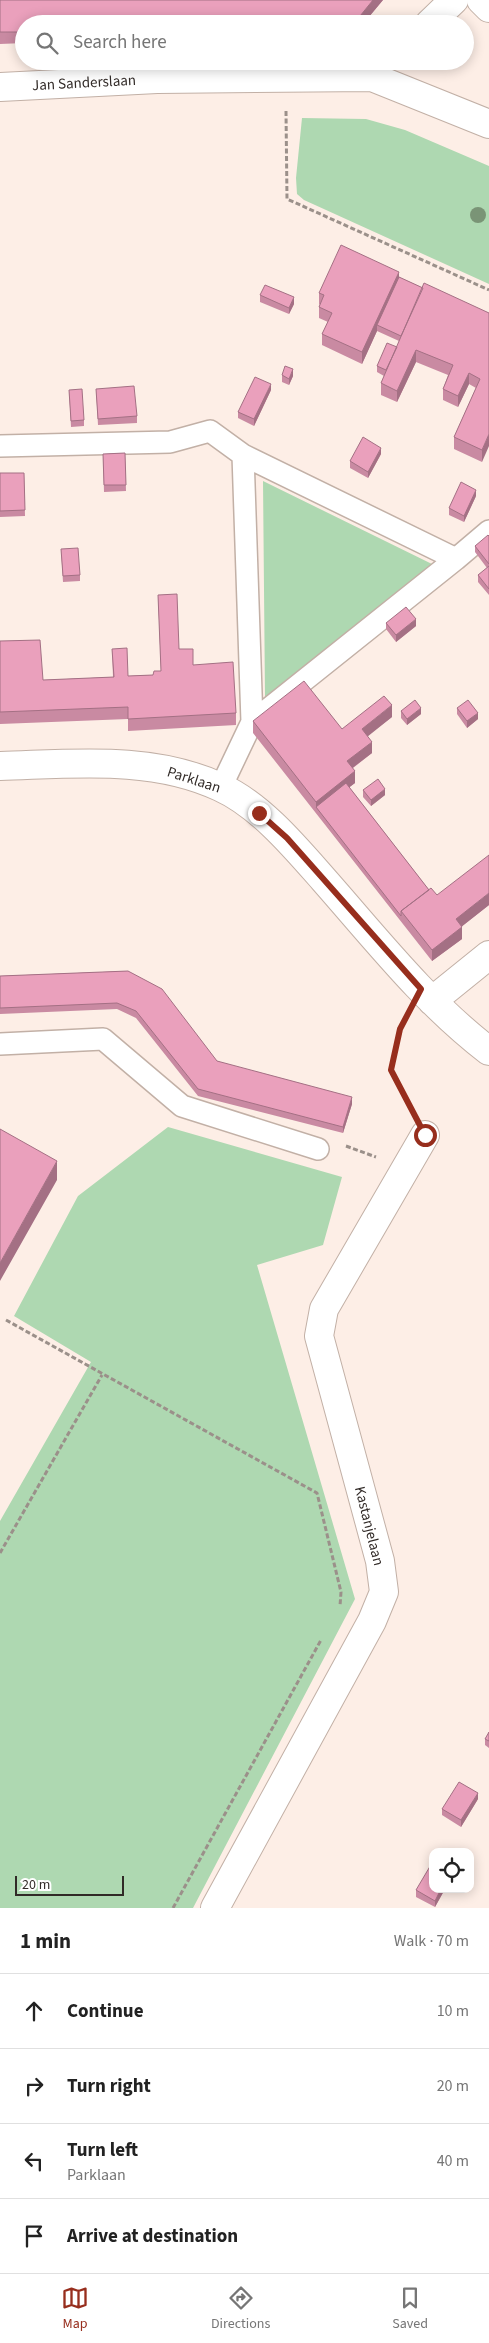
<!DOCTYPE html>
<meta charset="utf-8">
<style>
:root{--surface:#fff;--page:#f2f2f2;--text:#222;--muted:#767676;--line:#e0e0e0;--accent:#972e1d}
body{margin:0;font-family:"Source Sans 3",sans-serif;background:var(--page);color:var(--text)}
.controls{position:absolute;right:15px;bottom:15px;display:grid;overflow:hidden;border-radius:10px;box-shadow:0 2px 12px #0003}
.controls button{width:45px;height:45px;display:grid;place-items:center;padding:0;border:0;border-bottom:1px solid var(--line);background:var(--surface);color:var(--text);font:25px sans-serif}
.scale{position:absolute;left:15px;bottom:12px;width:109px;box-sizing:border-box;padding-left:5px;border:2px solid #312a27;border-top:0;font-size:14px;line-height:18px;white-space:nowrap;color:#312a27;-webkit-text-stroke:4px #fff;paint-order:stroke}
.stop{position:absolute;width:15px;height:15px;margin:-11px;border:4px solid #972e1d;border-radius:50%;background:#fff}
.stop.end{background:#972e1d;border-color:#fff;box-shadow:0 1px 5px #0008}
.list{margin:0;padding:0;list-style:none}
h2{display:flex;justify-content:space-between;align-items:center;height:65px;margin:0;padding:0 20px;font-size:21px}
h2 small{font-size:16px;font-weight:400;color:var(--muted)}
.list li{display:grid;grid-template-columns:32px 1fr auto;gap:15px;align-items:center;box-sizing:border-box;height:75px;padding:0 20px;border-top:1px solid var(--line)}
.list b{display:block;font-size:19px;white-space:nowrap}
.list p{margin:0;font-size:16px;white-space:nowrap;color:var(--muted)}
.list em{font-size:16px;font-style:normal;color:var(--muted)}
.icon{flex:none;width:28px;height:28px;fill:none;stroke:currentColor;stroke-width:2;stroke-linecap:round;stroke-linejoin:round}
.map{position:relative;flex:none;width:489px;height:1908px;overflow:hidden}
.search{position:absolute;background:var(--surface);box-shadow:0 2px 12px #0003;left:15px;right:15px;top:15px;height:55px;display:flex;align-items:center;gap:12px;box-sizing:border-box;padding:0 18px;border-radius:28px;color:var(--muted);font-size:19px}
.sheet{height:365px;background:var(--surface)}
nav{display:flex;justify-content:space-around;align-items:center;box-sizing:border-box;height:70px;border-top:1px solid var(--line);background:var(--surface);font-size:14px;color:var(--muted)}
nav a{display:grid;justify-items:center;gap:2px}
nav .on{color:var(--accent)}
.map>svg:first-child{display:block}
</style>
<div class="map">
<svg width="489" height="1908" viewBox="0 0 489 1908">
<rect width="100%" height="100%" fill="#fdeee6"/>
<path fill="#aed8b1" d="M302 118 366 119 405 130 489 166V284L304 200 297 194 296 178Z
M263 481 434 565 265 697Z
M168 1127 342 1177 323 1245 257 1265 355 1599 193 1908H0V1521L91 1362 14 1316 78 1196Z"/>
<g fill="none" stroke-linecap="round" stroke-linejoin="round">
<defs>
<path id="service" d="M0 446 170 442 210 431 243 455
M252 722 243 455 456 559 489 531
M221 787 252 722 456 559
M0 1044 103 1039 182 1106 318 1149"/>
<path id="minor" d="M429 24 454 0
M0 87 157 79 372 77 489 124
M0 766C73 764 152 755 220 787 260 805 295 847 324 880 376 939 426 1003 489 1051
M432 1001 489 955
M215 1908 372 1621 384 1592 380 1561 319 1336 324 1309 425 1135"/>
<path id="tertiary" d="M481 0 489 8"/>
</defs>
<use href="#service" stroke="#c2b0a6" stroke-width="24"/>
<use href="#minor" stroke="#c2b0a6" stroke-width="30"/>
<use href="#tertiary" stroke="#c2b0a6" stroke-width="30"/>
<path stroke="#9b908a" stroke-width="3" stroke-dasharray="5 2.5" stroke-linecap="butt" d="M286 111 287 199 489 290
M406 1019 400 1029 391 1070 411 1108
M346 1146 376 1157
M6 1320 317 1493 341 1592 340 1606
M0 1553 102 1375
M173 1908 321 1640"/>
<use href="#service" stroke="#fff" stroke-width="21"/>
<use href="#minor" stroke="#fff" stroke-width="28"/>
<use href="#tertiary" stroke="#fff" stroke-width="28"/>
</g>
<circle fill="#7a9476" cx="478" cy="215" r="8"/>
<path fill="#c98aa2" d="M0 0H383L363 24H24V43L0 44Z
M399 277 423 288 489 313 482 462 454 449V437L476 388 469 384 458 407 443 400V389L448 375 416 362 397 402 381 395V383L384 376 377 372V366L397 347 399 341 377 331 362 364 322 345V334L328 322 319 318V307L320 305 319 304V293Z
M260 295 294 304 289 314 260 302Z
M282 375 293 376 289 385 282 382Z
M96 389 137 416V423L98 425Z
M69 390 84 420V426L71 427Z
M271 390 254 426 238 418V412Z
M125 453 126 491 104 492 103 454Z
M381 454 368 478 350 468V461Z
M0 473H24L25 516 0 517Z
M476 496 464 522 449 515V508Z
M489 536V595L478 582V575L487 568 475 552V546Z
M61 549 80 575V581L63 582Z
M158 595 179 649 236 713V725L128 731V719L0 724V641L43 680 113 677 112 649 128 676 153 675 161 671Z
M386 623 416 626 396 642 386 629Z
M457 708 478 719 467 728 457 714Z
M401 711 421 714 407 725 401 718Z
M392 717 367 736 372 753 353 768 355 783 349 787 429 890 437 895 489 905 461 927 462 939 432 961 253 733V721L342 729Z
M363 790 385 795 371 806 363 797Z
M128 971 217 1061 352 1104 343 1133 198 1096 136 1018 117 1009 0 1014V976Z
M489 1732V1748L485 1745V1739Z
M478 1799 461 1827 442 1815V1809Z
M433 1889H445L435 1907 416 1897V1890Z"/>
<path fill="#a47084" d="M373 0H383L363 24H356V21Z
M399 272V283L377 325V331L362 364V352Z
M294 297V304L289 314V308Z
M416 350V362L397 402V391Z
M293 369V376L289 385V379Z
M469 373V384L458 407V396Z
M271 384V390L254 426V419Z
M489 434V446L482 462V450Z
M381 448V454L368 478V472Z
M476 490V496L464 522V516Z
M416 619V626L396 642V635Z
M392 705V717L362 741V729Z
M421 708V714L407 725V719Z
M478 713V719L467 728V721Z
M372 742V753L347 772V761Z
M355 771V783L319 811 316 807V802Z
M385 789V795L371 806V800Z
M489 893V905L456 931V919Z
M462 927V939L432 961V950Z
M352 1097V1104L343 1133V1127Z
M57 1161V1180L0 1281V1263Z
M478 1793V1799L461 1827V1820Z
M441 1889H445L435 1907V1901Z"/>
<path fill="#eaa0bc" stroke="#a47084" d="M0 0H373L356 21 333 24H24V32H0Z
M341 245 399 272 362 352 322 334 332 313 319 307 324 295 319 293Z
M399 277 423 288 401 336 377 325Z
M424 283 489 313V434L482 450 454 437 480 379 469 373 458 396 443 389 453 365 416 350 397 391 381 383Z
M265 285 294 297 289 308 260 295Z
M387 343 397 347 386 370 377 366Z
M285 366 293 369 289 379 282 375Z
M255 377 271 384 254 419 238 412Z
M134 386 137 416 98 419 96 389Z
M82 389 84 420 71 421 69 390Z
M363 437 381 448 368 472 350 461Z
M125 453 126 485H104L103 454Z
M0 473H24L25 510 0 511Z
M461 482 476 490 464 516 449 508Z
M488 535 489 536V564L475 546Z
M78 548 80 575 63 576 61 549Z
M489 566V589L478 575Z
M177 594 179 649H193V665L233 662 236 713 128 719V707L0 712V641L40 640 43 680 114 677 112 649 127 648 128 676 153 675 154 671H161L158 595Z
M406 607 416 619 396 635 386 623Z
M304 681 342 729 384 696 392 705 362 729 372 742 347 761 355 771 316 802 253 721Z
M415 700 421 708 407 719 401 711Z
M468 700 478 713 467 721 457 708Z
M378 779 385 789 371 800 363 790Z
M346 783 429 890 401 911V916L316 807Z
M489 855V893L456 919 462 927 432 950 401 911 431 888 437 895Z
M128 971 162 989 217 1061 352 1097 343 1127 198 1089 136 1011 117 1003 0 1008V976Z
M0 1129 57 1161 0 1263Z
M489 1732V1741L485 1739Z
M459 1782 478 1793 461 1820 442 1809Z
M432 1863H433V1889H441L435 1901 416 1890Z"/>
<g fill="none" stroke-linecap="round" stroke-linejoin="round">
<path stroke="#972e1d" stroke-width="6" d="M259 813 287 838 421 989 400 1029 391 1070 425 1135"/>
</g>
<g text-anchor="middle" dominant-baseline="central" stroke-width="4" stroke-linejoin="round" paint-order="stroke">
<g font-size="15" fill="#312a27" stroke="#fff">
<text transform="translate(84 83) rotate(-3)">Jan Sanderslaan</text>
<text transform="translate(194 780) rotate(18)">Parklaan</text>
<text transform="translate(369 1526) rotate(76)">Kastanjelaan</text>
</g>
</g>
</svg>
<div class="controls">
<button><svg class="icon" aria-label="locate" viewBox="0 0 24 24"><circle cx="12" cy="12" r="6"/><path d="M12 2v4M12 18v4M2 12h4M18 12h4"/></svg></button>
</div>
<div class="scale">20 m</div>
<div class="stop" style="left:425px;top:1135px"></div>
<div class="stop end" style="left:259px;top:813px"></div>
<div class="search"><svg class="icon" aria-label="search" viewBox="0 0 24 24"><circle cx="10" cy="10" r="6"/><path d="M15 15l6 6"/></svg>Search here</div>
</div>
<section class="sheet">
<h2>1 min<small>Walk · 70 m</small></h2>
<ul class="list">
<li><svg class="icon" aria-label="ahead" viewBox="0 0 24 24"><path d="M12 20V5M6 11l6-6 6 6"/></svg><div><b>Continue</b></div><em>10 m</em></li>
<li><svg class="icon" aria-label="right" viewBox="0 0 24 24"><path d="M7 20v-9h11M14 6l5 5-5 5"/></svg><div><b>Turn right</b></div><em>20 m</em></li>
<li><svg class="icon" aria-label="left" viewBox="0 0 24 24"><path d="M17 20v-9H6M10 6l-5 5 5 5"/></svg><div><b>Turn left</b><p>Parklaan</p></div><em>40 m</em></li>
<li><svg class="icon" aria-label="arrive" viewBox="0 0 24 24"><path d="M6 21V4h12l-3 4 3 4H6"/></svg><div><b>Arrive at destination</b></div></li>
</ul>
</section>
<nav>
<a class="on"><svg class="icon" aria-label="map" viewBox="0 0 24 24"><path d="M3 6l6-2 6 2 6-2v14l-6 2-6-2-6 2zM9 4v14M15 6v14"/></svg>Map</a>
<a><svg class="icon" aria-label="directions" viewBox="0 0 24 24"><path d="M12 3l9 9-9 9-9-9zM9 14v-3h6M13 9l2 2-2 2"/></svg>Directions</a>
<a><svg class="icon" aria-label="saved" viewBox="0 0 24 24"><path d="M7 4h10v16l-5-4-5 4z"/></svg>Saved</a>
</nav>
